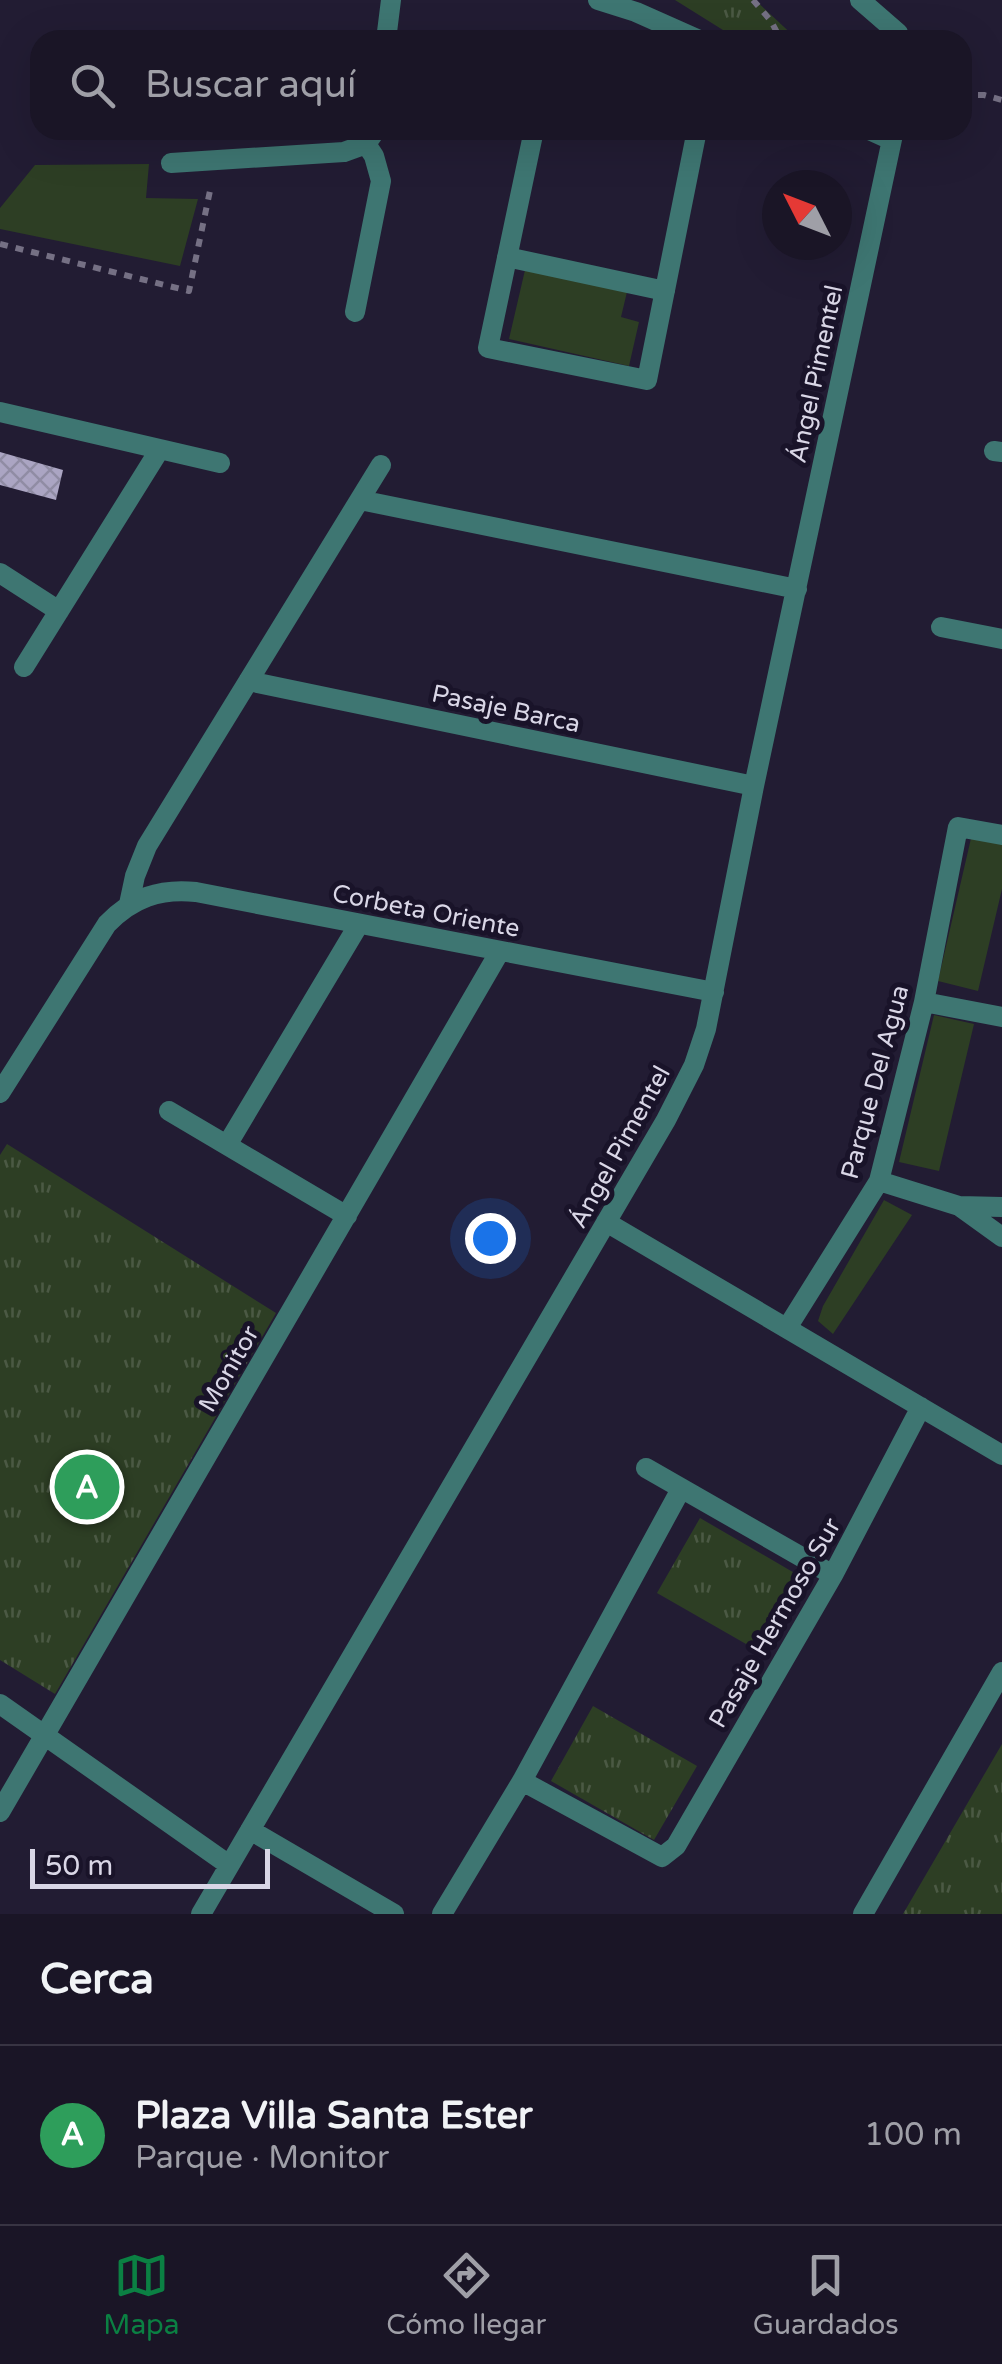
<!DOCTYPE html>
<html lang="es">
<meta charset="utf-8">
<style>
:root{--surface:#1a1526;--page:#231e2e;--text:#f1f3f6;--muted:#9f9fa7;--line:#383443;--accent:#0b8043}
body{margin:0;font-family:"Varela Round",sans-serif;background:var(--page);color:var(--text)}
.compass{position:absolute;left:762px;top:170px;width:90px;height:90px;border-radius:50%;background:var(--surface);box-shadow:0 10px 40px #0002;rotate:312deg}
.scale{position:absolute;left:30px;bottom:25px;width:240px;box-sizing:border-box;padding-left:10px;border:5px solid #d9d6e6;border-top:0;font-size:28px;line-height:35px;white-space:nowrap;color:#d9d6e6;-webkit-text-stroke:8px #191329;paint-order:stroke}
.you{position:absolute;left:490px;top:1238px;width:35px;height:35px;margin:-25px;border:8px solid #fff;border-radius:50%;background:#1a73e8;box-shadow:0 0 0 15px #1a73e833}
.badge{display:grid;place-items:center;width:65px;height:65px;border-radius:50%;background:var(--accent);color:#fff;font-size:32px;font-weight:700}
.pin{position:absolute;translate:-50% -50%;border:5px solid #fff;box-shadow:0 2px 10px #0006}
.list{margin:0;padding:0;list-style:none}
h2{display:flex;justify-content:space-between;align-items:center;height:130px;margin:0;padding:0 40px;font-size:42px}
h2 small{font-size:32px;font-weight:400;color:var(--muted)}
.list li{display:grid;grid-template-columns:65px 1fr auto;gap:30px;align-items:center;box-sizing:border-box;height:180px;padding:0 40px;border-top:2px solid var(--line)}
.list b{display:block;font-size:38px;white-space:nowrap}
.list p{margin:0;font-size:32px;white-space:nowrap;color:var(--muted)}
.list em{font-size:32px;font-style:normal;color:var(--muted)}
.icon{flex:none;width:55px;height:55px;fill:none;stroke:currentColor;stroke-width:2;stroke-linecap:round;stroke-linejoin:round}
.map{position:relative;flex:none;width:1002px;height:1914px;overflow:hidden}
.search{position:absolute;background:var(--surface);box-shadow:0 10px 40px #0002;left:30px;right:30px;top:30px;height:110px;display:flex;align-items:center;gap:25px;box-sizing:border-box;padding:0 35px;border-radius:30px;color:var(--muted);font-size:38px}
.sheet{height:310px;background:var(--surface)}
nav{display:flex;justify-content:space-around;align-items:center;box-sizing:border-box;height:140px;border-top:2px solid var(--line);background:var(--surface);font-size:28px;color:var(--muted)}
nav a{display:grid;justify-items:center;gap:5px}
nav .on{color:var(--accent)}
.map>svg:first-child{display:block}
</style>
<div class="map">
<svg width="1002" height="1914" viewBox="0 0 1002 1914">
<defs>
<pattern id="park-tufts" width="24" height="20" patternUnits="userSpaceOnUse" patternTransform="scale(2.5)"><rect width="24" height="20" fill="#2d3e24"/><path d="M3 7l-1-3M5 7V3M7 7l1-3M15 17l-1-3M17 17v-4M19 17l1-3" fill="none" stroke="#4b5944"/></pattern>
<pattern id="building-cross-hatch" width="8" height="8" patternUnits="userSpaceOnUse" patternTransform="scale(2.5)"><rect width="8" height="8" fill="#aba5c3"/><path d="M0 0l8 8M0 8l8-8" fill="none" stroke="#908ca4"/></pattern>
</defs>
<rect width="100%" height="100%" fill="#221c33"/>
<path fill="#2d3e24" d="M149 164 146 198 198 199 180 266 0 229V208L35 165Z
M525 270 627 292 621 317 639 322 629 366 509 339Z
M972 834 1002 841V889L978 991 938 981Z
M934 1015 974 1024 939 1171 899 1162Z
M884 1200 912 1215 833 1334 818 1321 823 1306Z"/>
<path fill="url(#park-tufts)" d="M675 0H755L798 40H739Z
M7 1144 276 1313 55 1694 0 1660V1155Z
M700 1518 803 1578 760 1652 657 1593Z
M593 1706 697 1766 654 1840 551 1781Z
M1002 1744V1914H903Z"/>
<path fill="url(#building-cross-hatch)" d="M0 452 63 470 56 500 0 485Z"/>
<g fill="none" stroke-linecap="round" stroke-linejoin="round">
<path stroke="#757084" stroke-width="6" stroke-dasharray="8 8" stroke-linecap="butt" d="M753 0 771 21 781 40
M962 95H984L1002 100
M0 244 189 291 211 186"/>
<path stroke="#3e7672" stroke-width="20" d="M598 0 636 12 699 40
M860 0 898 33 900 40
M386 40 391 0
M534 130 488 348 647 380 697 130
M869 130 891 140
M171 163 344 152 366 144 376 130
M507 257 665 291
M355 312 381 181 374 156 366 144
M0 412 220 463
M994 451 1002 452
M360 500 797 589
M0 573 59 611
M941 627 1002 639
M24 667 160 449
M248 681 754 786
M129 904 135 876 147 846 381 465
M924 1002 1002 1017
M0 1093 107 924C132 898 160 888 196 892L714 992
M169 1111 347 1216
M227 1145 359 924
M879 1181 959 1206
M1002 1207 959 1206 1002 1237
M606 1222 1002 1455
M787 1328 879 1181 924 1002 958 827 1002 835
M646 1468 833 1575
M0 1704 229 1865
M522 1781 662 1857 676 1846 833 1575 921 1407
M0 1812 500 951
M250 1830 394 1914
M201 1914 666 1120 694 1065 706 1029 754 786 894 130
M442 1914 522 1781 681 1489
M863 1914 1002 1672"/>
</g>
<g text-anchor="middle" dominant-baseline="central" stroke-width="10" stroke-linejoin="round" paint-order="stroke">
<g font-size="25" fill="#d9d6e6" stroke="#191329">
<text transform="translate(816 374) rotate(-78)">Ángel Pimentel</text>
<text transform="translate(506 709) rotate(12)">Pasaje Barca</text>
<text transform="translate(426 911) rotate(11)">Corbeta Oriente</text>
<text transform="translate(875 1082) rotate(-75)">Parque Del Agua</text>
<text transform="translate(620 1147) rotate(-61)">Ángel Pimentel</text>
<text transform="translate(229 1369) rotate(-60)">Monitor</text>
<text transform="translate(775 1623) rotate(-60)">Pasaje Hermoso Sur</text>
</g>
</g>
</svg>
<svg class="compass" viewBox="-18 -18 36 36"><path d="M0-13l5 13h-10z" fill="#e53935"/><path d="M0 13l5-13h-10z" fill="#9f9fa7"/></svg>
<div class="scale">50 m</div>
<div class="you"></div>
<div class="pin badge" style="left:87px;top:1487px;background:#2e9e5b">A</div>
<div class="search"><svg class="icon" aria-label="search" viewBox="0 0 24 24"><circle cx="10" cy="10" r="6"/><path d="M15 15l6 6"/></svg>Buscar aquí</div>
</div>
<section class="sheet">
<h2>Cerca<small></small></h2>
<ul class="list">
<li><span class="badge" style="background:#2e9e5b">A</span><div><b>Plaza Villa Santa Ester</b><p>Parque · Monitor</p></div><em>100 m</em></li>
</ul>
</section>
<nav>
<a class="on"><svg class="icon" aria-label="map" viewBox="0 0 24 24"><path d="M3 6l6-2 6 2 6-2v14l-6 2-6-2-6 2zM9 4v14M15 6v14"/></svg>Mapa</a>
<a><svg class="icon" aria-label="directions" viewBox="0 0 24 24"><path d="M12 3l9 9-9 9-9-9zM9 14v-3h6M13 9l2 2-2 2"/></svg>Cómo llegar</a>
<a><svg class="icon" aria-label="saved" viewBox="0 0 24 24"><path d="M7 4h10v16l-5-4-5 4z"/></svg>Guardados</a>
</nav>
